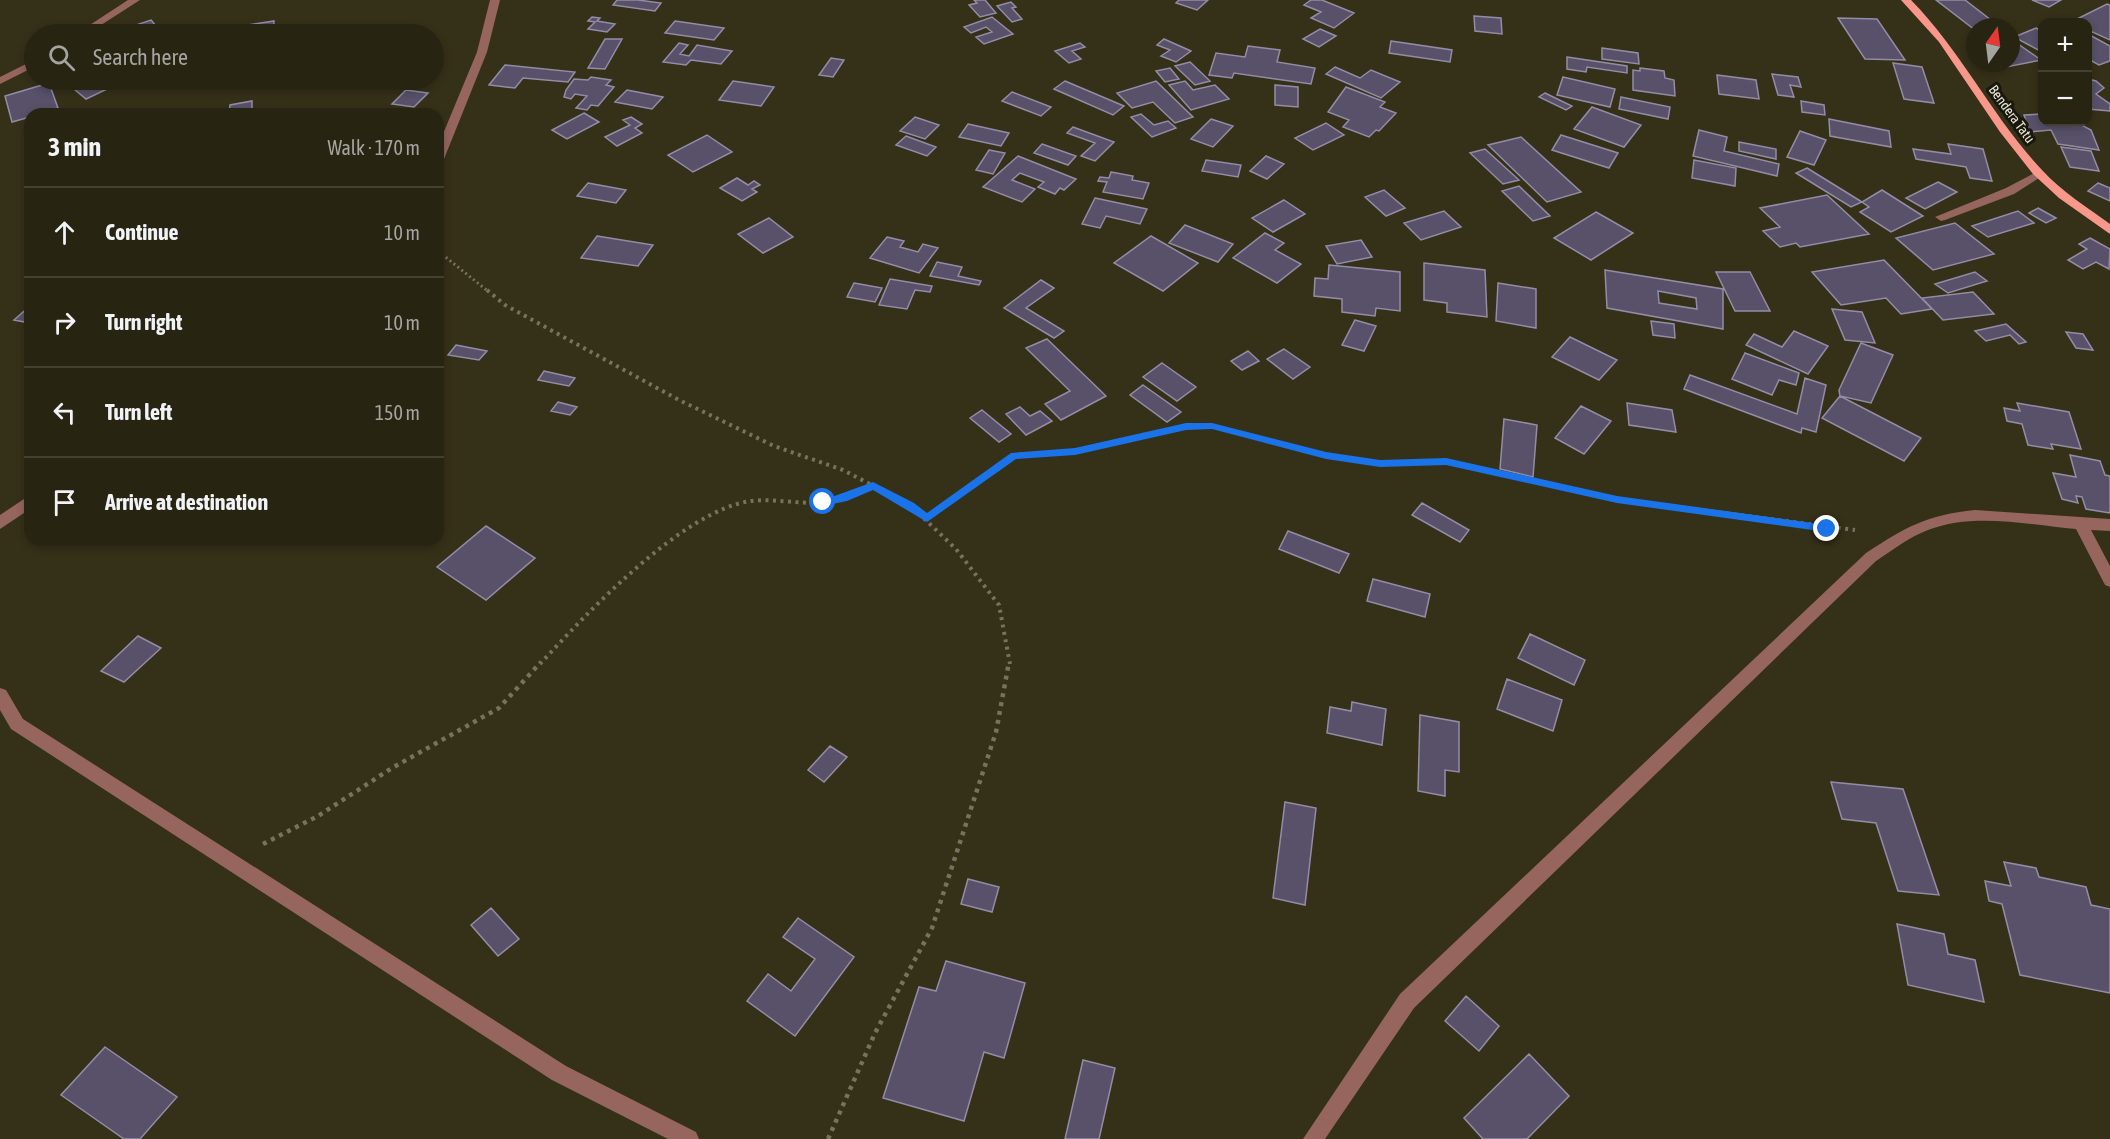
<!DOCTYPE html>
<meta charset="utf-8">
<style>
:root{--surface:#282412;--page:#302c1b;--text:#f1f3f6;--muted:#a5a49f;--line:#444132}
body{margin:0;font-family:"Asap Condensed",sans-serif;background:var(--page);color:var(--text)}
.controls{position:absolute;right:18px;top:18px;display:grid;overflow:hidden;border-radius:12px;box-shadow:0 3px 9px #0003}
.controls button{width:54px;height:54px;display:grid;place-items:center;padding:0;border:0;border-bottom:2px solid var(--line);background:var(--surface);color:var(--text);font:30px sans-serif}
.compass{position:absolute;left:1966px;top:18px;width:54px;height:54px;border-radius:50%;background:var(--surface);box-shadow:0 3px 9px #0003;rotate:14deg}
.stop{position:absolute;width:18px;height:18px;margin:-14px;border:4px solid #1a73e8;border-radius:50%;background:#fff}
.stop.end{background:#1a73e8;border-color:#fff;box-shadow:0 2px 6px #0008}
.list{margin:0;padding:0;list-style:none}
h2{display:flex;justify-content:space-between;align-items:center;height:78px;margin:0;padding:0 24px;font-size:26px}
h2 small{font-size:20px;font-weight:400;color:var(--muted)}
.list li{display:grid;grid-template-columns:39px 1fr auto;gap:18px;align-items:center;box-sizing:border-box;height:90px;padding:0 24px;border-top:2px solid var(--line)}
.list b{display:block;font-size:22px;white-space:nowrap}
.list em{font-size:20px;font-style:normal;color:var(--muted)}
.icon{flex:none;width:33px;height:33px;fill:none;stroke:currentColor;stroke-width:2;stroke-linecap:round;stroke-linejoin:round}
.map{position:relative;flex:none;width:2110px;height:1139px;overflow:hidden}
.search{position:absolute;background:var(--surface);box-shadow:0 3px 9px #0003;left:24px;top:24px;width:420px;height:66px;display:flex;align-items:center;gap:15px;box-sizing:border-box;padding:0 21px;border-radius:33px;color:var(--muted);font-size:22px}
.panel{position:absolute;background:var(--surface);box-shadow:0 3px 9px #0003;left:24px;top:108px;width:420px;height:438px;border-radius:18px}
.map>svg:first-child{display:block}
</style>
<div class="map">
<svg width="2110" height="1139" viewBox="0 0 2110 1139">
<rect width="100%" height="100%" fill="#353018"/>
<path fill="#585169" stroke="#948ca6" stroke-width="1.5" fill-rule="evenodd" d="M617 0H638L661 3 655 11 613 5Z
M974 0H985L996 13 980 17 969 5 977 3Z
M1179 0H1208L1197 10 1176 3Z
M1311 0H1322L1354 13 1334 28 1311 18 1321 12 1304 5Z
M1936 0H1965L2000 27H1975V30Z
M2032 0H2061L2049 7Z
M1011 2 1016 7 1012 8 1022 19 1012 22 997 6Z
M2107 4 2110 5V40L2088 30V22H2071Z
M1474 16 1501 18 1502 34 1475 31Z
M592 17 600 18 597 21 615 24 607 32 588 29 595 22 588 21Z
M992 17 1013 34 984 44 976 37 992 32 986 27 971 33 964 27Z
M1838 18 1877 19 1905 60 1865 59Z
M151 20 156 26 135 33 130 27Z
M274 21 273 34H247L248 25Z
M675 21 724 28 714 40 665 33Z
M2036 28 2042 31V52L2014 37Z
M1320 29 1336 36 1319 47 1303 39Z
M2088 34 2110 46V61L2099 65 2088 59Z
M605 39H622L605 69 588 68Z
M1164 39 1191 51 1176 62 1161 56 1170 50 1157 45Z
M2011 39 2041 60 2006 67 2000 63H2011Z
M1391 41 1452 50 1450 62 1389 53Z
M679 43 688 45 680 54 689 56 697 45 732 51 721 64 691 60 686 65 663 62Z
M1080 43 1085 47 1072 51 1081 59 1069 63 1055 51Z
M1248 46 1280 50 1277 62 1315 68 1311 84 1234 73 1232 78 1209 75 1216 53 1245 57Z
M1602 48 1638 53 1639 64 1602 59Z
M1567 57 1627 66V73L1587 67 1586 72 1567 69Z
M831 58 844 60 833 77 819 75Z
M1190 62 1210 81 1195 85 1175 66Z
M1893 63 1922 67 1934 103 1904 99Z
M505 65 575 72 568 82 523 78 515 88 489 85Z
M1335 67 1360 78 1371 70 1400 82 1381 98 1326 74Z
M1170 68 1179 79 1165 82 1156 71Z
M1640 68 1664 71 1665 78 1674 80 1675 96 1633 90V70L1640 71Z
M1772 74 1798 77 1801 87 1790 85 1794 97 1778 95Z
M1717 75 1756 80 1759 99 1719 94Z
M591 77 611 80 606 85 614 87 598 106 591 105 587 110 576 108 587 96 575 94 571 99 564 97 566 90 574 79 588 80Z
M1563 77 1615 89 1610 107 1557 95Z
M2088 79 2096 81 2104 88 2096 94 2110 104V111L2088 109Z
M96 80 107 89 86 99 74 89Z
M733 81 774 87 761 106 719 100Z
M1065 81 1124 106 1113 115 1054 89Z
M1156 81 1193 117 1175 123 1153 102 1132 108 1117 93Z
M1185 81 1193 90 1215 85 1229 99 1191 110 1169 85Z
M49 83 58 108 30 114V117L12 122 5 96Z
M1275 85 1298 87V107L1275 105Z
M1346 87 1385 102 1380 107 1396 113 1379 131 1376 130 1369 137 1343 127 1349 120 1328 112Z
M406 90 428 93 414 107 392 104Z
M627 90 663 97 652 109 615 102Z
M1012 92 1051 107 1041 116 1002 101Z
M1545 93 1572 106 1566 110 1539 97Z
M1621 97 1670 107 1668 119 1619 109Z
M252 101V114H229L230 105Z
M1801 101 1824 105 1825 115 1802 112Z
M1592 107 1641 125 1624 147 1574 129Z
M584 113 599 122 567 139 552 130Z
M1141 114 1154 125 1168 121 1176 128 1152 137 1131 117Z
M2042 114V122H2076L2091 130 2099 150 2058 144 2051 130 2029 132 2024 115Z
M631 117 642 124 635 128 642 133 617 146 605 137 630 125 623 120Z
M915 117 939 125 925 139 900 131Z
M1211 119 1233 126 1213 147 1191 139Z
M1829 119 1889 131 1891 147 1830 136Z
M1326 123 1344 135 1313 150 1295 138Z
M968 124 1009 133 1001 146 959 137Z
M1073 127 1114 142 1095 161 1081 156 1095 143 1067 133Z
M1699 130 1727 137 1724 151 1779 164 1777 176 1693 156Z
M1800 131 1826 140 1814 165 1787 157Z
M707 135 732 152 693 172 668 155Z
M1561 135 1618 153 1609 168 1552 150Z
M906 136 936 147 927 156 896 145Z
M1521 137 1581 192 1547 202 1488 145Z
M1739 142 1776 149V159L1739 151Z
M1042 144 1076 156 1068 165 1034 153Z
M1948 144 1983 149 1992 181 1970 178 1966 167 1916 159 1913 149 1951 154Z
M2061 147 2091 151 2099 171 2070 167Z
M1485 149 1519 180 1503 184 1470 153Z
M989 150 1005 153 993 174 976 170Z
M1018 156 1076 179 1064 190 1060 188 1055 194 1038 187 1044 182 1020 173 1012 180 1035 189 1022 202 983 187Z
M1266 156 1284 164 1267 179 1250 171Z
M1206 160 1241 165 1238 177 1202 171Z
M1694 160 1736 168 1735 186 1692 178Z
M1807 168 1862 202 1851 207 1796 173Z
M1111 172 1133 176 1132 180 1149 183 1143 199 1103 192 1107 182 1098 181 1100 177 1109 178Z
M737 178 748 185 754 181 760 185 752 189 757 192 742 201 720 188Z
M1938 182 1957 192 1925 209 1906 198Z
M588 183 626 190 616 203 577 196Z
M2098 183 2110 188V201L2088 191Z
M1519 186 1550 216 1533 221 1502 191Z
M1384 190 1405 208 1386 216 1365 197Z
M1882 190 1923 216 1891 232 1860 212 1869 207 1862 202Z
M1827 195 1869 234 1800 247 1796 243 1780 247 1763 231 1780 227 1760 208Z
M1095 198 1147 209 1140 224 1106 216 1100 228 1082 224Z
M1284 200 1305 214 1273 232 1252 218Z
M2038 208 2056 218 2046 223 2029 213Z
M1444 211 1461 227 1421 240 1404 223Z
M2018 211 2034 223 1988 237 1972 226Z
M1596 212 1633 233 1591 260 1554 238Z
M769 218 793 237 763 253 738 234Z
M1955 223 1994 254 1933 270 1896 238Z
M1185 225 1233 244 1218 262 1169 243Z
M1265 233 1284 243 1275 250 1301 264 1277 283 1233 258Z
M597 236 653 245 638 266 581 258Z
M1151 236 1198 263 1163 291 1114 263Z
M887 237 904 241 900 247 918 252 923 244 938 248 919 273 870 258Z
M2090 238 2110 249 2109 269 2096 262 2083 269 2068 260 2087 249 2079 244Z
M1361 240 1372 257 1337 264 1326 246Z
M1884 260 1932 309 1901 314 1886 298 1841 305 1812 272Z
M937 262 962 267 958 276 981 281 979 285 930 276Z
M1424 263 1485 270 1487 317 1447 312V303L1424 300Z
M1329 265 1400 272V311L1376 308 1375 316 1342 312V299L1314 296 1315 278 1328 279Z
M1605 270 1723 289V329L1607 308ZM1658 291 1696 298 1697 309 1659 303Z
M1716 272H1750L1770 311H1735Z
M1975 272 1987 281 1948 293 1935 284Z
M890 279 932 286 930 292 915 290 907 309 879 305Z
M1041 280 1054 288 1026 308 1064 331 1054 338 1004 308Z
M854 283 882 288 875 302 847 297Z
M1498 283 1536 289V328L1496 321Z
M1973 292 1994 314 1943 320 1922 298Z
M30 306V323L14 320Z
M1832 309 1862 312 1875 343 1845 340Z
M1355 320 1376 326 1364 351 1342 345Z
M1651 321 1674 324 1675 338 1653 335Z
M2006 324 2026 342 2019 344 2010 335 1986 341 1975 331Z
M1794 331 1828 346 1808 374 1746 345 1754 334 1782 347Z
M2066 332 2083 334 2093 350 2076 348Z
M1570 337 1617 360 1599 380 1552 357Z
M1047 339 1106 396 1061 420 1045 404 1070 391 1026 348Z
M1861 343 1893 355 1871 403 1840 396 1839 390Z
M456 345 487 351 479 360 448 355Z
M1284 349 1310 367 1293 379 1267 359Z
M1248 351 1259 361 1242 370 1231 361Z
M1745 353 1799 373 1796 385 1779 380 1772 395 1732 379Z
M1162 363 1196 387 1177 401 1143 377Z
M544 371 575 378 569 386 538 380Z
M1690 375 1797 414 1805 378 1826 385 1816 432 1802 428 1801 433 1684 389Z
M1143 385 1181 412 1167 422 1130 395Z
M1840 396 1921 438 1904 461 1822 418Z
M558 402 577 407 570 415 551 411Z
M1627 403 1672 410 1676 432 1629 425Z
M2017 403 2069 412 2081 449 2051 444 2053 449 2028 445 2022 424 2007 421 2004 408 2020 411Z
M1581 406 1611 421 1584 454 1555 438Z
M1020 407 1030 416 1040 411 1052 421 1026 435 1006 414Z
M982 410 1011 434 999 442 970 418Z
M1504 419 1537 425 1533 477 1500 469Z
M2070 455 2100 461 2105 475 2110 476V513L2086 509 2082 497 2076 496 2078 503 2062 499 2053 473 2076 477Z
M1422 503 1469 530 1460 542 1412 515Z
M486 526 535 558 486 600 437 567Z
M1288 531 1349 554 1339 573 1279 549Z
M1373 579 1430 594 1425 617 1367 601Z
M1530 634 1585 660 1574 685 1518 658Z
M138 636 161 648 124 682 101 671Z
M1507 679 1562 700 1553 731 1497 709Z
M1352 702 1386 709 1382 745 1327 733 1330 707 1351 711Z
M1420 715 1459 722V772L1445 770V796L1418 791Z
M830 746 847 757 824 782 808 770Z
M1831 782 1903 789 1939 895 1898 891 1876 823 1842 819Z
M1285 802 1316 808 1305 905 1273 898Z
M2004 862 2036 868 2039 877 2086 887 2091 905 2110 909V993L2020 975 2002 904 1989 901 1985 881 2011 886Z
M968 879 999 887 992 912 961 904Z
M491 908 519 939 498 956 471 925Z
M798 918 854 957 795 1036 747 1001 768 974 791 991 815 959 783 937Z
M1897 924 1944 934 1948 954 1975 960 1984 1002 1908 985Z
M946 961 1025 983 1004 1058 984 1052 964 1121 883 1098 919 987 936 991Z
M1466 996 1499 1026 1479 1051 1445 1021Z
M105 1047 177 1097 140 1139H124L61 1095Z
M1529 1054 1569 1096 1527 1139H1483L1464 1118Z
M1083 1060 1115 1068 1099 1139H1065Z"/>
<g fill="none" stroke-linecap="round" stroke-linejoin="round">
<path stroke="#76725e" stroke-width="3" stroke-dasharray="2 3" stroke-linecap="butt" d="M438 251 489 292"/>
<path stroke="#76725e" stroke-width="4" stroke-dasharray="3 4.5" stroke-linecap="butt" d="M487 290 505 305 679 400 774 446 843 470 910 505 956 549 999 605 1010 664
M927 519 1014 455 1075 451 1186 427 1212 426 1326 456 1380 464 1446 461 1617 499 1855 530
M540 664C586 614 683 510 751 501 775 498 800 505 824 502 841 500 856 493 872 486"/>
<path stroke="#76725e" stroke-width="4.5" stroke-dasharray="4 5" stroke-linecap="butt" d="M263 844 318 816 392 768 499 708 541 662
M828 1139 875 1033 932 928 996 732 1009 662"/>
<path fill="#95655e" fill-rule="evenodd" d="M128 0H140L87 34H76Z
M490 0H500L487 52 444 159 438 162V146L477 52Z
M34 60V67L0 84V77Z
M2038 171 2042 172V176L2014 194 1945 220 1941 221 1935 217 2006 188Z
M30 495V509L0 529V515Z
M1975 510 2110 519V531L2091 530 2110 566V587L2105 585 2076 529C2028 525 1974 512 1928 530 1909 537 1893 550 1876 561L1414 1008 1325 1139H1303L1400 994 1866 553C1906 527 1926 515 1975 510Z
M0 688 6 690 23 719 566 1066 696 1132 699 1139H668L552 1080 11 729 0 710Z"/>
<path fill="#f9978a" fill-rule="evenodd" d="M1901 0H1911C1962 52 1993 118 2042 170 2062 192 2087 207 2110 224V234L2059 198 2033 174 2000 132 1939 42Z"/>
</g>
<path fill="#1a73e8" d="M1186 423H1212L1326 452 1380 460 1446 458 1617 496 1827 525 1832 529 1827 532 1617 503 1446 465 1380 467 1326 459 1212 429 1186 430 1075 455 1016 459 927 522 873 490 847 501 823 506 818 502 873 482 914 503 927 513 1011 453 1075 448Z"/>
<g text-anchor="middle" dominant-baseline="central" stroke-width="6" stroke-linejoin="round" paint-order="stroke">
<g font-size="14" fill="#e8e6d7" stroke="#1a180d">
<text transform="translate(2012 114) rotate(54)">Bendera Tatu</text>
</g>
</g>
</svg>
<div class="controls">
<button>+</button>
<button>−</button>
</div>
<svg class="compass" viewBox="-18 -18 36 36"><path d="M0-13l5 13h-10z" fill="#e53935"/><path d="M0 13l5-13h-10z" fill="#a5a49f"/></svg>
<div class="stop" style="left:823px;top:502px"></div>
<div class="stop end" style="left:1827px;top:529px"></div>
<div class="search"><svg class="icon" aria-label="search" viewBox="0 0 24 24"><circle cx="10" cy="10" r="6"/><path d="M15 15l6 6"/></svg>Search here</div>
<section class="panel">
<h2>3 min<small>Walk · 170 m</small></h2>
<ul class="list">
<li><svg class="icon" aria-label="ahead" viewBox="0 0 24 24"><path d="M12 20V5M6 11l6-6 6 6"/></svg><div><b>Continue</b></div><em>10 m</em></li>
<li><svg class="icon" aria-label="right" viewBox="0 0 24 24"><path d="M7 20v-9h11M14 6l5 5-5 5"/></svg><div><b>Turn right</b></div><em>10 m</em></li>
<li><svg class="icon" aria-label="left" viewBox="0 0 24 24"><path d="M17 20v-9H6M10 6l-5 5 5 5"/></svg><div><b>Turn left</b></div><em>150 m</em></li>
<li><svg class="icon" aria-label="arrive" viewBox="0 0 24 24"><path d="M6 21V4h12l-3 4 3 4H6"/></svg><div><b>Arrive at destination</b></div></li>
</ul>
</section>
</div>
